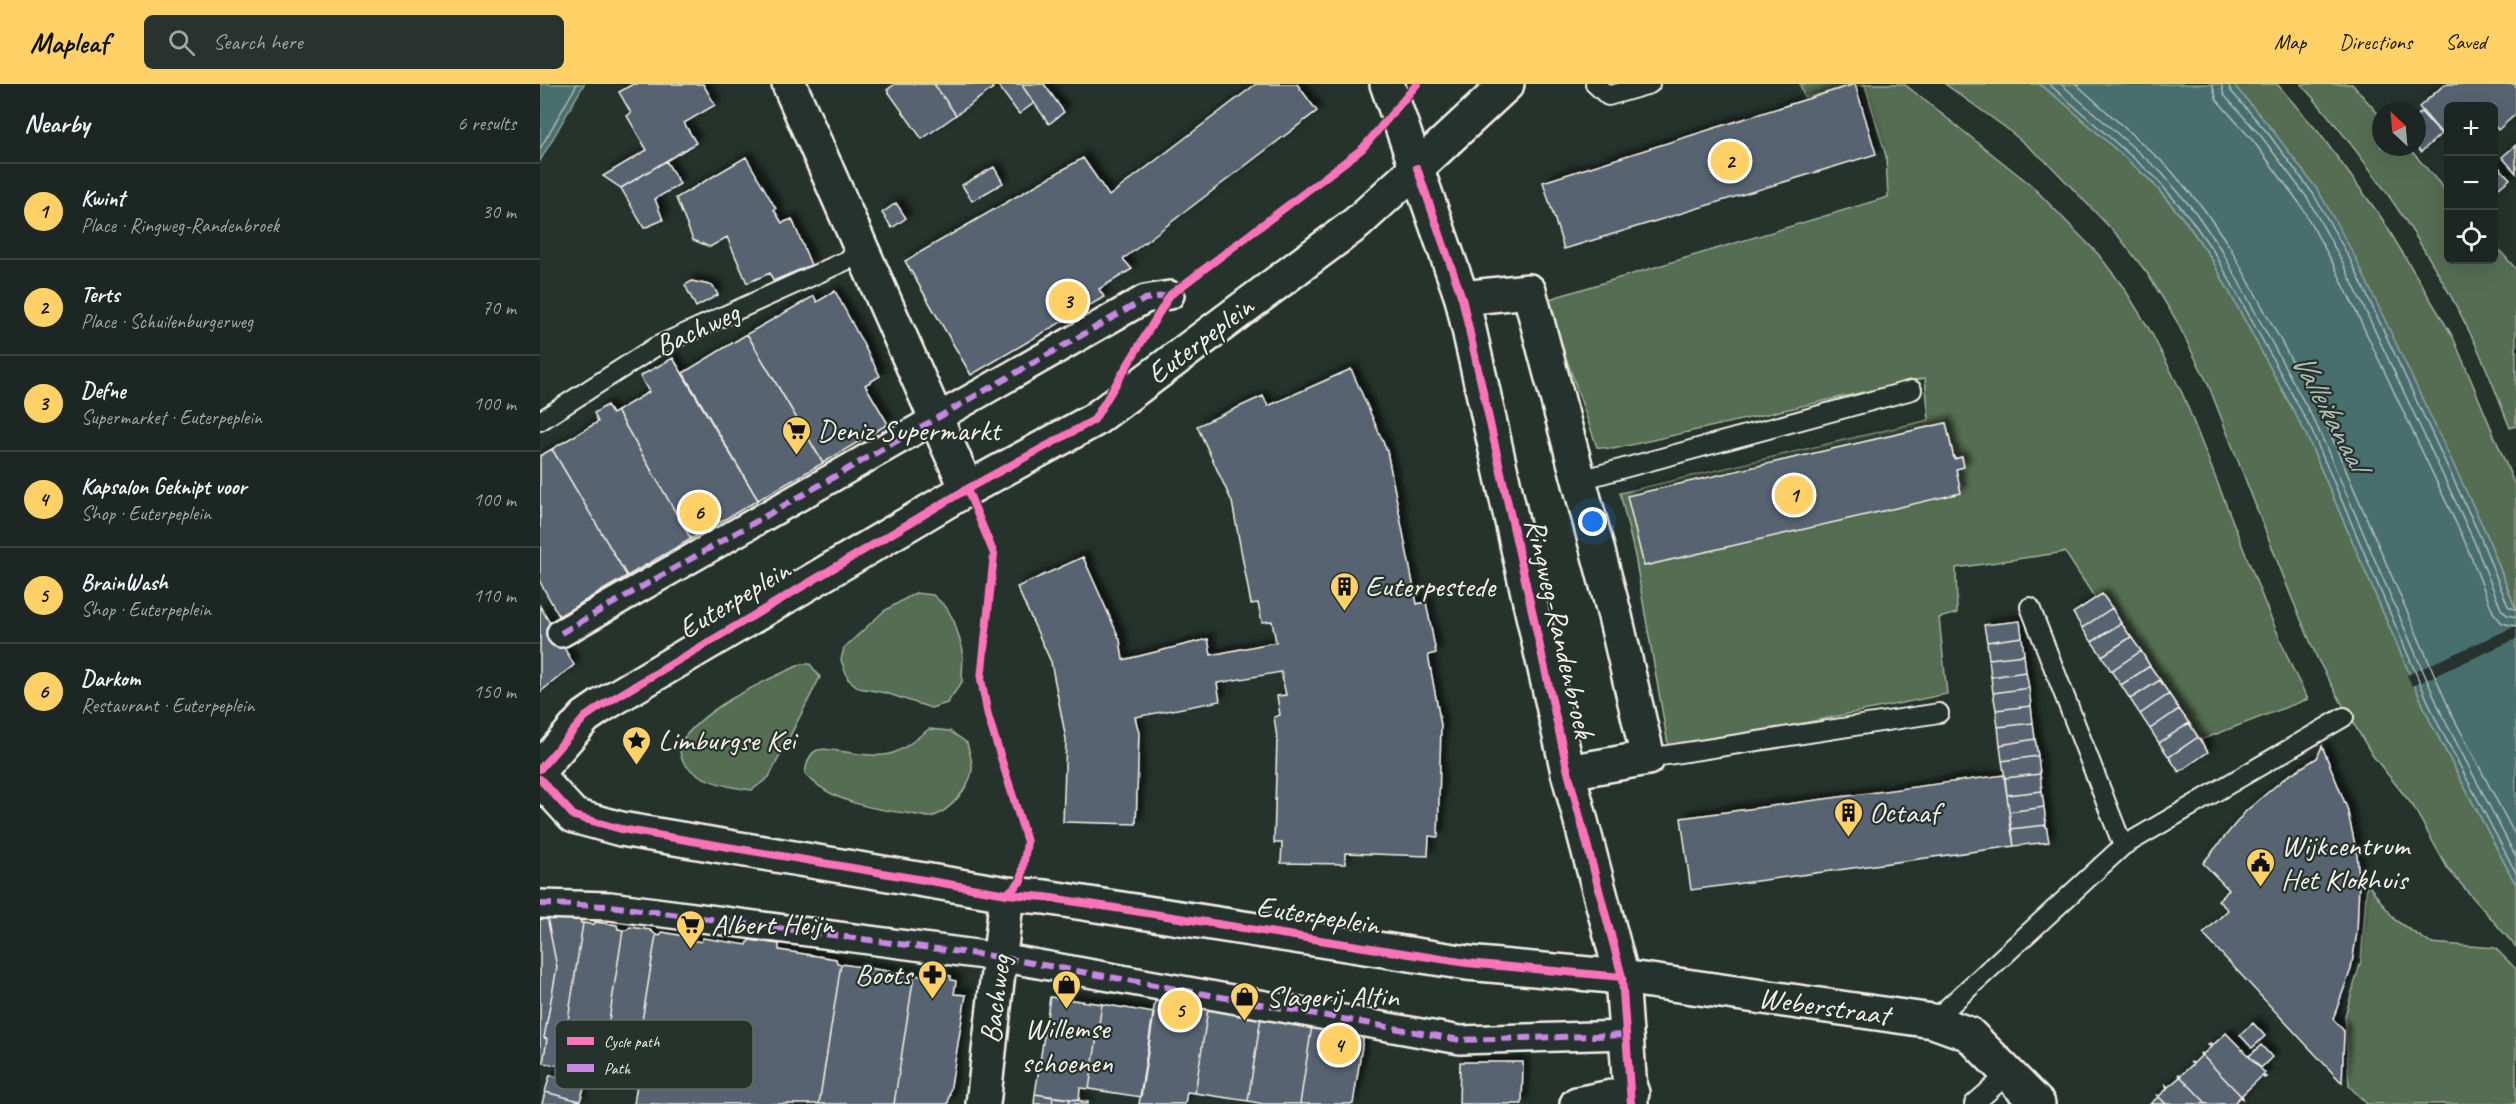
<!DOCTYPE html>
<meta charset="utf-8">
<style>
:root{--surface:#1c2622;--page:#29322f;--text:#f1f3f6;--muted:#a0a5a5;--line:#3a4340;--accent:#ffd166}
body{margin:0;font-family:Caveat,sans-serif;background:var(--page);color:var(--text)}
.controls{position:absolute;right:18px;top:18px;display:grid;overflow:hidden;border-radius:9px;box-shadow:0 6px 24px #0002}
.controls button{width:54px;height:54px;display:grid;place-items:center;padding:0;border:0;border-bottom:2px solid var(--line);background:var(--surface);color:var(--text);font:30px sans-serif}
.compass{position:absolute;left:1832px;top:18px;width:54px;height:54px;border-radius:50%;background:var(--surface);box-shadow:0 6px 24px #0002;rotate:334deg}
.you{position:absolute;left:1053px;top:438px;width:21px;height:21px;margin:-15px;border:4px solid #fff;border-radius:50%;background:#1a73e8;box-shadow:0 0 0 9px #1a73e833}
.badge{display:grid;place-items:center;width:39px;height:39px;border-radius:50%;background:var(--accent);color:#111;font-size:20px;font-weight:700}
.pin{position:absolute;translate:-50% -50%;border:3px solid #fff;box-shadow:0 2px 6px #0006}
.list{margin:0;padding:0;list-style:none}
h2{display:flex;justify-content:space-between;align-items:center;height:78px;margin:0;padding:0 24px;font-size:26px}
h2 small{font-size:20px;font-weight:400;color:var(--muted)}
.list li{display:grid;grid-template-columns:39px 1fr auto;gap:18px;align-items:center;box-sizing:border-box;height:96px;padding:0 24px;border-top:2px solid var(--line)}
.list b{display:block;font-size:22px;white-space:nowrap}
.list p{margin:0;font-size:20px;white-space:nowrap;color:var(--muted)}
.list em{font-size:20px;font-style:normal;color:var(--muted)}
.icon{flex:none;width:33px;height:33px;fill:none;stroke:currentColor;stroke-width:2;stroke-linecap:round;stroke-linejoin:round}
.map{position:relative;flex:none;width:1976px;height:1020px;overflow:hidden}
header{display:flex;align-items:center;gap:36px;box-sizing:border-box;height:84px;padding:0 30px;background:var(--accent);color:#111}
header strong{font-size:28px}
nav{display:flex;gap:33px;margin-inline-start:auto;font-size:21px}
.search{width:420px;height:54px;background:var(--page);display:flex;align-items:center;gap:15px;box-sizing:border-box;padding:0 21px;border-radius:9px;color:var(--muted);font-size:22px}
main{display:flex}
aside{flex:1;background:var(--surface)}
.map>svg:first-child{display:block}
</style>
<header>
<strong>Mapleaf</strong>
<div class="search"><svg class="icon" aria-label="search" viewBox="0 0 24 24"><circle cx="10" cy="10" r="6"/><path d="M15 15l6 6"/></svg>Search here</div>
<nav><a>Map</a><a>Directions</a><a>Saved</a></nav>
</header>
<main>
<aside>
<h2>Nearby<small>6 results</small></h2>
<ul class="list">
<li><span class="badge">1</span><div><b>Kwint</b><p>Place · Ringweg-Randenbroek</p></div><em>30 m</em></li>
<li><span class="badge">2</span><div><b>Terts</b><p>Place · Schuilenburgerweg</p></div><em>70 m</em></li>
<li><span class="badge">3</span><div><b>Defne</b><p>Supermarket · Euterpeplein</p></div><em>100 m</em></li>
<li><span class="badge">4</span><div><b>Kapsalon Geknipt voor</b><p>Shop · Euterpeplein</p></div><em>100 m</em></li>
<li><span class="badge">5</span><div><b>BrainWash</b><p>Shop · Euterpeplein</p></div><em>110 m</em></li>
<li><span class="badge">6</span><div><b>Darkom</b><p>Restaurant · Euterpeplein</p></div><em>150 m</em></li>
</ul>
</aside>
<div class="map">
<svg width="1976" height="1020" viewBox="0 0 1976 1020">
<defs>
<filter id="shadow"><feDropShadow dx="5.5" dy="-5.5" stdDeviation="3" flood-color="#0009"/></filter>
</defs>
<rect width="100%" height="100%" fill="#26332d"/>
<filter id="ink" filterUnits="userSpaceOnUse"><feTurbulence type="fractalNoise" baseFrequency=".0167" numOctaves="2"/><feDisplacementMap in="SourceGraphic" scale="12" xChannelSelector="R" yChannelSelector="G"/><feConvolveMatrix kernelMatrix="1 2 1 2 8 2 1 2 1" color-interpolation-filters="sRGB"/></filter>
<g filter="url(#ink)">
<path fill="#556d52" stroke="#a4af9d" stroke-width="1.5" d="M1260 0H1364L1491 101 1558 170 1584 204 1611 248 1643 311 1726 522 1754 588 1768 615 1650 660 1525 468 1416 484 1417 529 1399 534 1407 610 1129 666 1095 472 1080 409 1389 336 1385 294 1073 365 1057 363 1006 216 1348 113 1346 72 1325 1 1264 13Z
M1405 0H1499L1524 19 1611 97 1646 138 1671 174 1765 348 1891 639 1976 801V863L1908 785 1873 722 1833 672 1807 629 1778 576 1751 512 1668 300 1635 234 1607 189 1579 153 1509 80 1466 44Z
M1693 0H1737L1780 50 1841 133 1913 253 1976 404V526L1946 449 1887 328Z
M1761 0H1812L1841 33V63H1868L1908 109V176H1954V160L1976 185V342L1970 344C1958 314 1947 283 1933 255 1888 163 1828 76 1761 0Z
M375 509 393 511 406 523 414 537 423 566 422 598 407 619 391 624 346 609 319 604 308 595 301 576 304 564 344 527Z
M262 580H270L280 593 229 693 212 706C191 704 152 696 142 675 140 671 140 665 139 661 163 623 222 598 262 580Z
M389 645 410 647 427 659C429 667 433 678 432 686 430 703 408 730 390 733 385 733 377 731 372 730 336 726 289 718 265 689 270 658 282 665 306 668 318 670 332 672 344 671 360 670 377 654 389 645Z
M1827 799 1855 836 1890 859 1955 864 1976 885V1020H1827L1809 1002 1805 932 1821 877Z"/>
<path fill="#4a6e6e" stroke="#8ea29f" stroke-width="1.5" d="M0 0H44L0 77Z
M1499 0H1693L1731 44 1779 108 1815 173 1946 449 1976 526V801L1891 639 1765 348 1671 174 1646 138 1611 97 1524 19Z"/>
<path fill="#26332d" d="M1976 542V555L1872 602 1867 591Z"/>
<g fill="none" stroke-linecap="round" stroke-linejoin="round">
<path stroke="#b0bdb7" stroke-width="1.5" d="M1509 0 1615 93 1650 134 1676 171 1771 345 1896 636 1976 789
M1521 0 1621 88 1656 129 1682 167 1777 342 1903 633 1976 773
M1536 0 1627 82 1663 124 1690 163 1785 338 1911 629 1976 753
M1672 0 1677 16 1714 58 1760 120 1795 183 1925 458 1953 528 1962 539 1976 542
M1681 0 1684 11 1721 52 1768 115 1803 179 1933 455 1961 525 1967 531 1976 533
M1689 0 1690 6 1727 48 1774 111 1810 175 1940 452 1968 522 1976 526
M0 65 37 0"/>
</g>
<path fill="#596471" stroke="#f4f1e8" stroke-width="1.5" filter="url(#shadow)" d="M93 0H163L175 21 144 39 156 59 81 104 63 92 107 66 87 32 91 29 79 8Z
M355 0H394L416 31 382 55 347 6Z
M394 0H450L453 4 416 31Z
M457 0H483V3L494 19 479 30Z
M483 0H504L524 28 509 40 483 3Z
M716 0H757L777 27 583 175 592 185 559 205 564 213 431 291 365 177 543 74 569 112Z
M1315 0 1336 70 1024 165 1003 98Z
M1905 0H1976V30L1958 46 1954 41V22H1908V48L1904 52 1879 23Z
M1881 28 1901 50 1881 68 1877 63V32Z
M1976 61V89L1962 73Z
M206 73 236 125 234 126 242 139 252 135 271 181 233 197 230 189 207 199 187 153 170 163 153 156 136 114Z
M126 77 140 100 115 115 123 136 104 144 81 104Z
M1956 80 1970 95 1955 107 1954 82Z
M454 83 463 99 432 117 422 101Z
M356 119 366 134 352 144 342 129Z
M152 197 173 202 178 211 156 223 145 201Z
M295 207 340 292 325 301 348 340 283 379 207 250 274 212 277 218Z
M207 250 283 379 218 416 143 289Z
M133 274 218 416 151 455 77 327 109 308 100 292Z
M811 285 847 367 877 520 886 518 896 569 888 571 901 641 898 753 889 752 888 772 805 769V780L741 779 742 759H734L737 654 734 633 740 631 737 612 746 611 741 588 677 599 680 617 595 633 599 649 596 740 523 738 526 655 511 578 477 503 543 473 580 556 583 576 668 555 671 571 736 558 732 537 722 538 718 519 711 520 692 418 657 342 723 312 728 322Z
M67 321 72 330 77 327 151 455 87 492 12 365 58 338 54 329Z
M1406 339 1414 375 1422 373 1424 383 1416 385 1421 409 1104 482 1087 412Z
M12 365 87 492 19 532 0 498V372Z
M1562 510 1572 524 1542 544 1533 529Z
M0 522 34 581 0 608Z
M1572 524 1581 539 1552 558 1542 544Z
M1480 537 1482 553 1447 558 1444 541Z
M1581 539 1591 553 1562 572 1552 558Z
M1482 553 1484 571 1449 575 1447 558Z
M1591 553 1601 567 1571 587 1562 572Z
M1601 567 1610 582 1581 601 1571 587Z
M1484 571 1486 588 1451 593 1449 575Z
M1610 582 1620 596 1590 615 1581 601Z
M1486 588 1489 604 1453 609 1451 593Z
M1620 596 1629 610 1600 630 1590 615Z
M1489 604 1491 622 1456 626 1453 609Z
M1629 610 1639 625 1610 645 1600 630Z
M1491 622 1493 639 1458 643 1456 626Z
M1639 625 1649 639 1619 659 1610 645Z
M1493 639 1495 655 1460 661 1458 643Z
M1649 639 1658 653 1629 673 1619 659Z
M1658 653 1668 668 1639 688 1629 673Z
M1495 655 1498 672 1462 677 1460 661Z
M1782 662 1807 724 1817 770 1819 797 1817 848 1811 885 1793 935 1804 947 1802 999 1663 850 1688 826 1678 816 1689 806 1663 779 1706 727 1746 693 1777 674Z
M1498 672 1500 690 1465 694 1462 677Z
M1500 690 1502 707 1467 711 1465 694Z
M1464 691 1474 762 1151 806 1141 734Z
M1502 707 1504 723 1469 728 1467 711Z
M1504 723 1506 741 1471 745 1469 728Z
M1506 741 1509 758 1474 762 1471 745Z
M39 827 41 839H43L21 982 3 979 7 955 4 954 17 883 7 833Z
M7 833 17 883 4 954 7 955 3 979H0V834Z
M55 838 77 841 78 845 83 846 61 988 21 982 43 839 54 841Z
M90 843 110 846 116 851 93 993 61 988 83 846H87Z
M122 848 149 853 151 856 161 858 163 854 207 861 209 856 239 860V866L296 875 297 879 301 880 279 1020H94L98 994 93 993 116 851 120 852Z
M301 880 374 891 354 1020H279Z
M390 889 411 892V896L416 897 414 910 426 911 408 1020H354L374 891 388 893Z
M510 913 562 920 549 1005 540 1004 539 1016 495 1010Z
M615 917 668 925 655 1009 647 1008 645 1020H599Z
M562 920 614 929 601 1013 549 1005Z
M668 925 721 933 708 1017 655 1009Z
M721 933 772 941 760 1020H723L708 1017Z
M1713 939 1725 952 1712 964 1700 951Z
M772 941 824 949 813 1020H760Z
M1686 949 1725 989 1723 991 1726 993 1724 994 1722 992 1702 1011 1703 1014 1660 969 1663 970 1671 963 1668 961 1670 959 1672 962Z
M1721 961 1732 973 1721 984 1709 972Z
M1660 969 1703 1014V1015L1700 1013 1693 1020H1667L1638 990 1641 991 1653 980 1650 978 1654 979 1661 972Z
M920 978H983L982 1020H919Z
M1638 990 1667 1020H1626L1616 1010 1619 1012 1627 1005 1626 1001 1628 1003 1640 993Z
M10 991 45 1001 40 1017 5 1008Z
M5 1008 40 1017 39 1020H2Z
M495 1010 513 1013 512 1020H494Z
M1616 1010 1626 1020H1610L1618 1013Z
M513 1013 530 1015 529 1020H512Z
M530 1015 548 1018V1020H529Z"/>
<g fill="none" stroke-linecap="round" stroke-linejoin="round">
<defs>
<path id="service" d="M1055 0 1068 12 1110 0
M0 337 115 263 323 169
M1040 396 1372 306
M1490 523 1583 762
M1108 674 1399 629
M1393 937 1583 762 1804 633
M1434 1020 1469 989"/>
<path id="pedestrian" d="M21 549 605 215 630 211
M0 820 70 822 459 873 920 956 1087 951"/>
<path id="minor" d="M249 0 427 405
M922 214 989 207 1075 532 1108 674 1028 688
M0 685 45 633 61 622 427 405 554 336 817 139 877 84
M0 695 34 732 81 745 467 810 505 813 927 879 1082 893 1393 937 1429 950 1498 1020
M443 1020 467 810
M1037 1020 1092 1009"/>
<path id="tertiary" d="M877 84 967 0"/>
<path id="secondary" d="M847 0 922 214 1028 688 1082 893 1091 1020"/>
</defs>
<use href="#service" stroke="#f4f1e8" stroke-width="22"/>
<use href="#pedestrian" stroke="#f4f1e8" stroke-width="32"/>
<use href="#minor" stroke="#f4f1e8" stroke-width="38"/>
<use href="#tertiary" stroke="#f4f1e8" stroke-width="38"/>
<use href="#secondary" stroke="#f4f1e8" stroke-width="38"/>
<use href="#service" stroke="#26332d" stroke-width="18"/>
<use href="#pedestrian" stroke="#26332d" stroke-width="27"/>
<use href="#minor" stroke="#26332d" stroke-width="33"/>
<use href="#tertiary" stroke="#26332d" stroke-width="33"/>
<use href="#secondary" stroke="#26332d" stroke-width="33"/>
<path stroke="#c787e3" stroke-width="6" stroke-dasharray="12 6" stroke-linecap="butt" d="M21 549 605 215 630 211
M0 820 70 822 459 873 920 956 1087 951"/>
<defs>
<path id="cycleway" d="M877 84 922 214 1028 688 1082 893 1091 1020
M427 405 454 470 441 595 448 632 487 758 481 797 467 810
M0 685 45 633 61 622 427 405 554 336 630 211 822 65 877 0
M0 695 34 732 81 745 467 810 505 813 927 879 1082 893"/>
</defs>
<use href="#cycleway" stroke="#26332d" stroke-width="11"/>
<use href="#cycleway" stroke="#fb73b8" stroke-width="8"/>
</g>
</g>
<defs>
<symbol id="supermarket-pin" viewBox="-11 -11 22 30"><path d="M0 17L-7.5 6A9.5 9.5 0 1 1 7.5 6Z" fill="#ffd166" stroke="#26332d"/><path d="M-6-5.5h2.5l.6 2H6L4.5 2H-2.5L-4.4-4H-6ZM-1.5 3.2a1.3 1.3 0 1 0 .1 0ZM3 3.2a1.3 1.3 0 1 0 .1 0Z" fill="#111"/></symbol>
<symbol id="building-pin" viewBox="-11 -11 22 30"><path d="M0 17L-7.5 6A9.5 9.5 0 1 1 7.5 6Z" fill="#ffd166" stroke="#26332d"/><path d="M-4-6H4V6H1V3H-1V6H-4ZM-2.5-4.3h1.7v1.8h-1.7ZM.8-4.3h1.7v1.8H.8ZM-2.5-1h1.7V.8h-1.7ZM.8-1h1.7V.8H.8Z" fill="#111"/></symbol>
<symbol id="sight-pin" viewBox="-11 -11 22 30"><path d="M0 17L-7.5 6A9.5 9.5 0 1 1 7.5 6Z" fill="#ffd166" stroke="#26332d"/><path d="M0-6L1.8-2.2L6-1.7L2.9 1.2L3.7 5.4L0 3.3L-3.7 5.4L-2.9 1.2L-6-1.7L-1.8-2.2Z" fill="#111"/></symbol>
<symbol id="civic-pin" viewBox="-11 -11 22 30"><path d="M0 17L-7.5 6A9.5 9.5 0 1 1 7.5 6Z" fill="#ffd166" stroke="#26332d"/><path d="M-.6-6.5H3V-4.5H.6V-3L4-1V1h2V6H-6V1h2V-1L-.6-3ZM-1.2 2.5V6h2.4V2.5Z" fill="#111"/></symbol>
<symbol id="pharmacy-pin" viewBox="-11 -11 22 30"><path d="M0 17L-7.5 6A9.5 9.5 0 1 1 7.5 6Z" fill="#ffd166" stroke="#26332d"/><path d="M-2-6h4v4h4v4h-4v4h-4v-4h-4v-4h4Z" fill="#111"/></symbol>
<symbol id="shop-pin" viewBox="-11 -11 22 30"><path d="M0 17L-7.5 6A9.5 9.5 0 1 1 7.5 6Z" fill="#ffd166" stroke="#26332d"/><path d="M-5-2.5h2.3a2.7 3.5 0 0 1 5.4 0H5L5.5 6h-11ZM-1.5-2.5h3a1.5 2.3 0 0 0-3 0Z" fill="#111"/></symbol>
</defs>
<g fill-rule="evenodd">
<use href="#supermarket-pin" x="240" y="330" width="33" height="45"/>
<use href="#building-pin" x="788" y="486" width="33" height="45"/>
<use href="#sight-pin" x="80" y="640" width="33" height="45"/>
<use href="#building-pin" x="1292" y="712" width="33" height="45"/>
<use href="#civic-pin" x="1704" y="762" width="33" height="45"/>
<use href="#supermarket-pin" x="134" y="824" width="33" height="45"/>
<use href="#pharmacy-pin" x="376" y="874" width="33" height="45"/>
<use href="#shop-pin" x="510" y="884" width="33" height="45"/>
<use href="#shop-pin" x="688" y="896" width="33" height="45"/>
</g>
<g text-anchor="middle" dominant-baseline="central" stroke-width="4.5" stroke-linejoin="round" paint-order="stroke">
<g font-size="30" fill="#f4f1e8" stroke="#26332d">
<text transform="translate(157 245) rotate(-25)">Bachweg</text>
<text transform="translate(660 256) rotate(-37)">Euterpeplein</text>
<text transform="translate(194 515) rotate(-31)">Euterpeplein</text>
<text transform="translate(1020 544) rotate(77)">Ringweg-Randenbroek</text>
<text transform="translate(778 831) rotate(9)">Euterpeplein</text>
<text transform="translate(455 915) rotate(-83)">Bachweg</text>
<text transform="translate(1284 922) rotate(8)">Weberstraat</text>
</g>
<g font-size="30" fill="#f4f1e8" stroke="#26332d" text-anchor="start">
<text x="277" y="346">Deniz Supermarkt</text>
<text x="825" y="502">Euterpestede</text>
<text x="118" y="656">Limburgse Kei</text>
<text x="1329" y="728">Octaaf</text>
<text x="1741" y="761">Wijkcentrum<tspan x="1741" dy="34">Het Klokhuis</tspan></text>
<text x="171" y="840">Albert Heijn</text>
<text x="372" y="890" text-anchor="end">Boots</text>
<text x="726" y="912">Slagerij Altin</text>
<text x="527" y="944" text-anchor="middle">Willemse<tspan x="527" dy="34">schoenen</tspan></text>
</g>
<g font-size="32" font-style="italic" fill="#b0bdb7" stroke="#26332d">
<text transform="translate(1790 327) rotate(62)">Valleikanaal</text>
</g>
</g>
<rect x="15" y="936" width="198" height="69" rx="9" fill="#26332d" stroke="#646c65" stroke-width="1.5"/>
<rect x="27" y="953" width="27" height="8" fill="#fb73b8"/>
<rect x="27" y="980" width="27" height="8" fill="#c787e3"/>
<g font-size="16" fill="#f4f1e8">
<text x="64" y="963">Cycle path</text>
<text x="64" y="990">Path</text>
</g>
</svg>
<div class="controls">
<button>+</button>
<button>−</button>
<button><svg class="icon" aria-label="locate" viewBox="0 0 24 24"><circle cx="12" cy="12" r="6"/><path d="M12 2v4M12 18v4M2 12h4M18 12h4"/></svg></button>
</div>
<svg class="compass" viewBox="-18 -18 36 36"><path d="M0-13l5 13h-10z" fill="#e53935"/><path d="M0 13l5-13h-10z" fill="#a0a5a5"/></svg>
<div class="you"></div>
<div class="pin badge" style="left:1254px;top:411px">1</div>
<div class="pin badge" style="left:1190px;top:77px">2</div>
<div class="pin badge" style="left:528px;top:217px">3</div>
<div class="pin badge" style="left:799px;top:961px">4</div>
<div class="pin badge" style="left:640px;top:926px">5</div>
<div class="pin badge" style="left:159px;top:428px">6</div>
</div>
</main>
